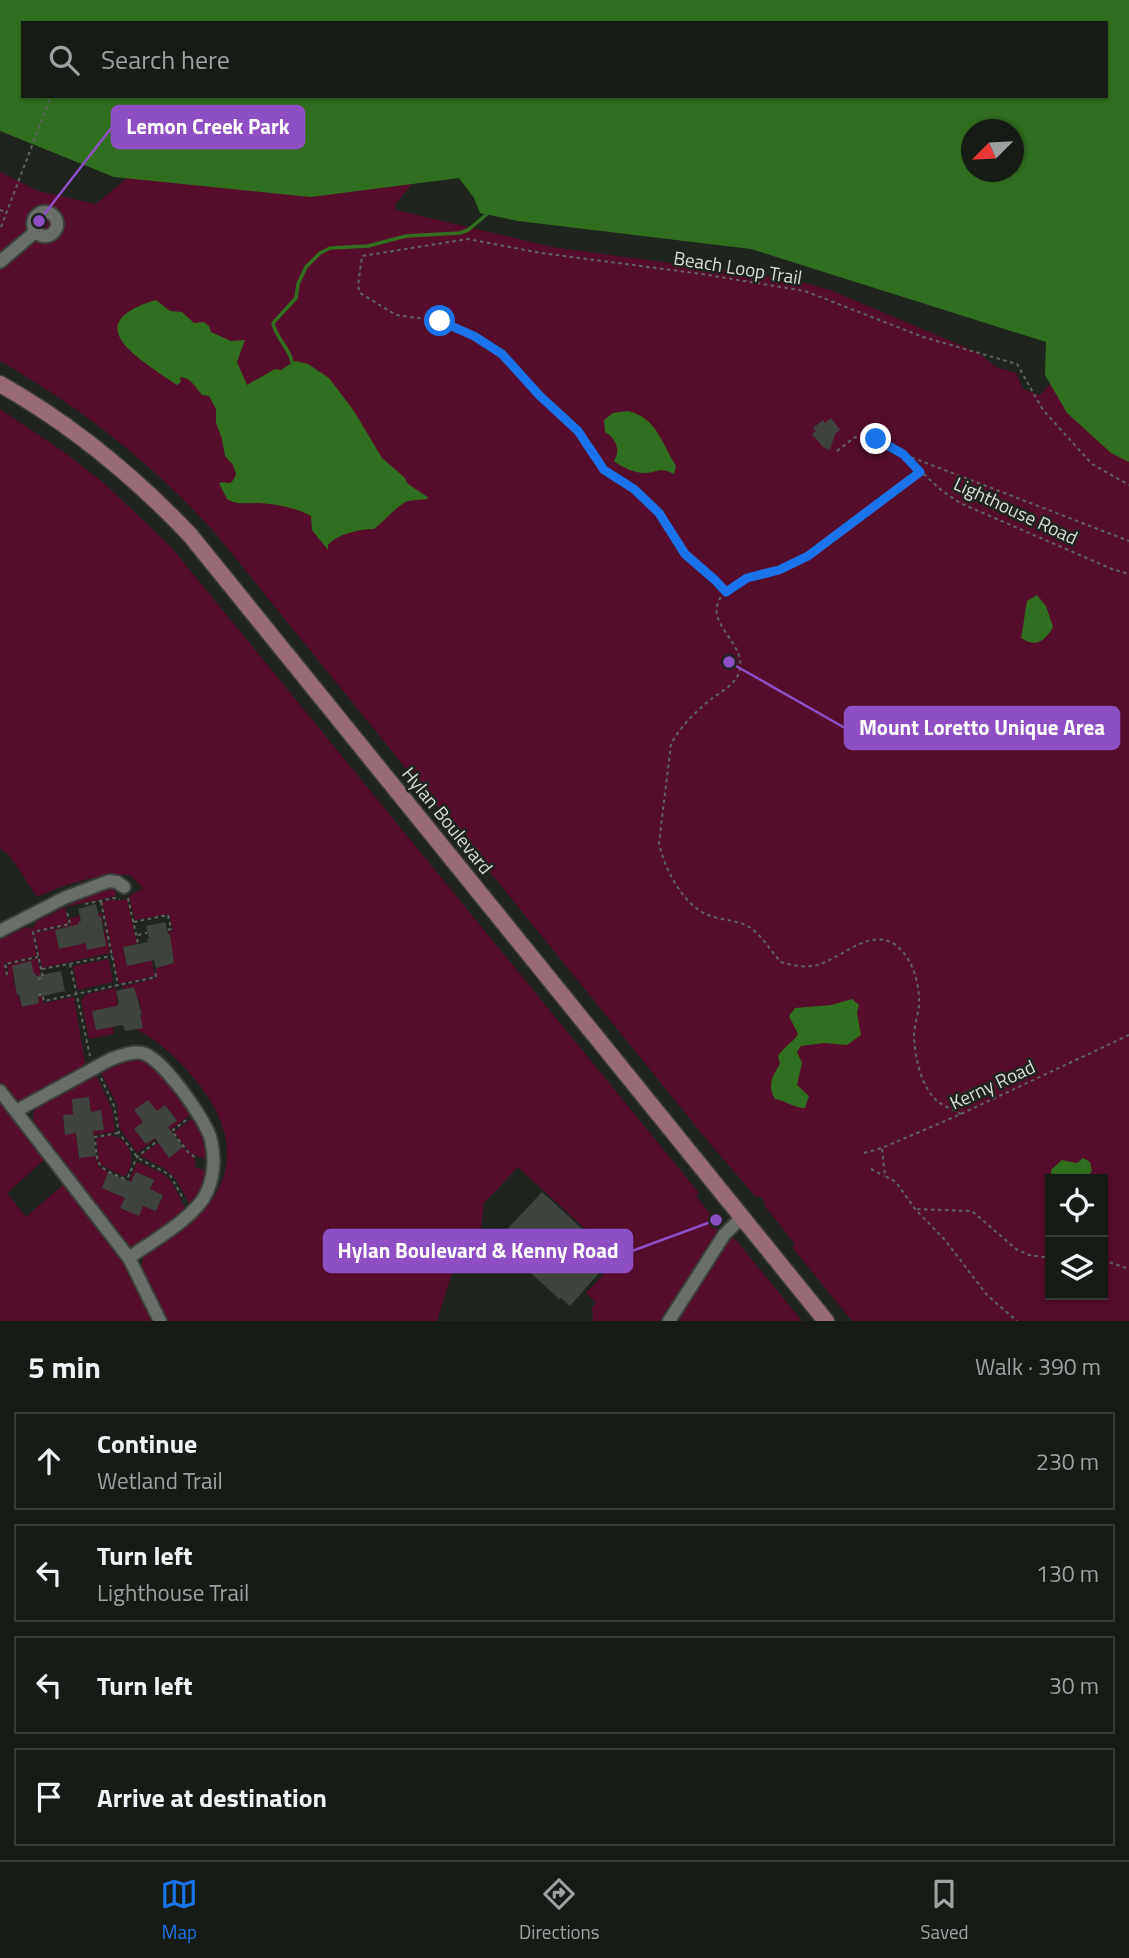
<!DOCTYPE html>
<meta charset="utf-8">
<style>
:root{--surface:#171b16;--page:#242823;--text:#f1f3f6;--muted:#9ea1a1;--line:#363935;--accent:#1a73e8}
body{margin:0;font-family:"Titillium Web",sans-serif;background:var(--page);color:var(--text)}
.controls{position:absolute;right:21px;bottom:21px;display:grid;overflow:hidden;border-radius:0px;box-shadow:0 2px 5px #0004}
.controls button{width:63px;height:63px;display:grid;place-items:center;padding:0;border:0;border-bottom:2px solid var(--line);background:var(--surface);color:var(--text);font:35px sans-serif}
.compass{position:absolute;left:961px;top:119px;width:63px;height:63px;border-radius:50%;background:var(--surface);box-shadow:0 2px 5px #0004;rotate:246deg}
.stop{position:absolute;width:21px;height:21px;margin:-16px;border:5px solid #1a73e8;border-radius:50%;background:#fff}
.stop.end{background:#1a73e8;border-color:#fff;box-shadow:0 2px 7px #0008}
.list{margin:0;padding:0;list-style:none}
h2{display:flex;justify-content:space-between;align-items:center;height:91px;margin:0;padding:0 28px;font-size:30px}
h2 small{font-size:23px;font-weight:400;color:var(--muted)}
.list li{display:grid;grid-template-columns:46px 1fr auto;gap:21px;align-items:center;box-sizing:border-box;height:98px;margin:0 14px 14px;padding:0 14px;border:2px solid var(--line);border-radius:0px}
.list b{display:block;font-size:26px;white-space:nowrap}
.list p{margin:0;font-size:23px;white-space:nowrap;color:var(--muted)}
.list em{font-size:23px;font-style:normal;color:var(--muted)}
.icon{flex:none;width:38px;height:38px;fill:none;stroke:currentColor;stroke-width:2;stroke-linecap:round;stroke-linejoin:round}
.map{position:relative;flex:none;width:1129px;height:1321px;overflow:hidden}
.search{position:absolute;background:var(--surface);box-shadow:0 2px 5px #0004;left:21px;right:21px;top:21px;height:77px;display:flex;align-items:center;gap:18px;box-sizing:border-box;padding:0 24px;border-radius:0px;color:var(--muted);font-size:26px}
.sheet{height:539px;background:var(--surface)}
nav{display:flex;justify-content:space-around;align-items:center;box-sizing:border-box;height:98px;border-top:2px solid var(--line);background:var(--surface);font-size:19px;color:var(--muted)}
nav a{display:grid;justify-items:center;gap:4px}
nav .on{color:var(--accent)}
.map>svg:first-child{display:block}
</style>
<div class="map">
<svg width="1129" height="1321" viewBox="0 0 1129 1321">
<rect width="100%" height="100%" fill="#1f241e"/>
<path fill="#550d2b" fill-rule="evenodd" d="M226 96H482L395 205 396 210 552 247 794 280 830 290 979 353 996 367 1016 373 1023 389 1040 395 1129 300V1321H852L792 1247 795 1244 764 1205 766 1204 760 1196 756 1197 712 1146 216 534C152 463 83 409 0 361V172L38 191 96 204ZM1050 1179H1103V1295H1050Z
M0 409 64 452 105 484 171 547 699 1193 696 1196 715 1220 712 1222 714 1224 717 1222 719 1224 715 1227 719 1232 660 1321H593L592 1308 596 1303 586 1293 618 1259 518 1167 484 1203 480 1235 476 1238 465 1232 437 1321H168C162 1308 140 1276 142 1263 144 1245 174 1237 187 1226 247 1177 234 1121 186 1069 171 1053 156 1039 136 1029L142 1014 139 999H137L134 987 123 989V986L157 978 156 968 174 963 170 934 167 932 173 931 169 914 135 920 129 896 143 888 130 875C97 873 66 884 37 897L10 856 0 848Z
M108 886 114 888 116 896 65 907 68 924 33 932 37 956 4 964 6 976 8 975 7 965 38 958 41 977 37 978 36 974 13 979 22 1007 39 1003 38 997 41 996 44 1003 74 997 85 1063 77 1071 21 1100 12 1099 0 1086V940L26 927 32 929 37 921Z
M113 899 115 901 127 899 137 944 123 947 127 966 143 963 151 957 155 976 119 984 102 902Z
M98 913H102L110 953 42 968 34 933 70 925 69 918 80 916V929L71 926 55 930 59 948 85 939 88 950 105 933 102 917H99Z
M109 959 113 982 78 990 73 966Z
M116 988 118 1010 108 1008 92 1011 113 1027 114 1034 89 1039 81 1001 86 994Z
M135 1059 149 1064 157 1069 192 1114 170 1130 168 1127 177 1120 165 1105 157 1111 148 1100 135 1110 143 1122 134 1129 146 1144 155 1138 156 1139 137 1153 119 1127 117 1105 101 1072Z
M96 1075 112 1109 115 1132 93 1135V1131L104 1130 101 1111 91 1112 89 1097 72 1099 73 1114 63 1116 65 1134 76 1133 79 1158 96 1156 98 1166 108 1172 102 1188 125 1198 121 1207 143 1206 156 1211 163 1196 150 1190 153 1179 136 1172 131 1182 129 1181 137 1162C173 1177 169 1175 186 1210L133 1247 127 1245 33 1124V1113L38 1104Z
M0 1102 45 1159 7 1193 26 1217 65 1183 105 1234 132 1274 153 1321H0Z
M194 1117 205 1137 207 1159 191 1154 174 1132Z
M111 1135C131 1138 137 1162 125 1177L99 1164 96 1138Z
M158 1143 170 1157 183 1147 195 1159V1167L207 1171 201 1190 190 1206C175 1174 172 1171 140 1156Z
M732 1238 736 1240 802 1321H676L727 1241Z"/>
<path fill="#326e20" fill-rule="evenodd" d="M0 0H1129V462L1111 453 1067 413 1045 375 1046 342 751 249 518 221 480 213 474 198 459 178 311 197 114 177 0 131ZM23 23H1106V96H23ZM972 130H1014V172H972Z
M156 300 170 311 182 312 194 323 204 322 209 326 211 332 231 341 245 340 237 362 247 385 275 369 281 370 295 361 308 364 329 378 354 411 382 458 404 477 408 484 429 498C422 501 413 499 406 502 393 509 385 521 374 529 360 529 337 534 328 545V550L312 530 311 516C298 508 271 503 255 503 245 503 237 505 227 499L219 483C226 480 231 489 236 474L233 465 225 456 222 439 216 423V409L209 396 202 395C195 387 192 378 180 377L181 382 177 385C141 360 75 324 156 300Z
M628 411C657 418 661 442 676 466L674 474C660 467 659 472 646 473 637 474 621 467 614 461 621 450 616 438 605 432L604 420 613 413Z
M1037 595 1046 606 1053 627C1045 641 1036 648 1021 638 1024 626 1024 614 1027 601Z
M852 999 859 1005 857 1013 861 1035 847 1045 824 1043 801 1046 797 1052 802 1063 797 1085 809 1096 805 1108C792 1107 786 1101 775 1099 767 1085 772 1077 780 1064L778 1056C784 1046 794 1042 798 1034L789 1016 795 1008 831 1005Z
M1083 1158 1090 1162 1092 1170 1087 1179H1052L1051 1170 1062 1160 1077 1163Z"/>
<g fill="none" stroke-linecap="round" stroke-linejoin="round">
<path stroke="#326e20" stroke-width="3.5" d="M292 362C289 347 275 337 273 323L296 298 298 284 306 267 320 253 330 248 368 246 406 236 460 233 468 230 487 214"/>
</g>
<path fill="#3e433d" d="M831 418 840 430 835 434 830 450 823 447 812 434 816 431 813 428 823 420 825 423Z
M96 904 99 917 101 916 106 946 87 950 86 943 59 949 55 930 79 924 78 922 81 921 78 909Z
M165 922 168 934H170L174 963 156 968 154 960 127 966 123 947 148 942 147 939H149L146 926Z
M31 961 34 974 36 973V976L61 971 65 991 38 997 39 1003 22 1007 19 994 17 995 12 966Z
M134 987 142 1015H140L143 1028 125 1031 123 1025 96 1030 92 1011 117 1006 119 1003 116 991Z
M89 1097 91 1112 101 1110 104 1130 93 1131 96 1156 79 1158 76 1133 65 1135 63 1115 73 1114 72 1099Z
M148 1100 157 1111 165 1105 177 1121 168 1127 183 1147 169 1158 155 1138 146 1144 134 1129 143 1122 134 1110Z
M108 1172 131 1182 136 1172 154 1180 150 1189 163 1195 156 1211 143 1206 139 1216 120 1208 125 1198 102 1188Z
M542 1192 613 1257 570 1306 561 1298 559 1299 496 1241Z"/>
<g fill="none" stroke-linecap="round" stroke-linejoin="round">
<defs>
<path id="minor" d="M33 224a12 12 0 1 1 24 0a12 12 0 1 1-24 0Z
M0 262 36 231
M0 931 64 898 109 881 117 882 124 887
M0 1091 129 1258 160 1321
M16 1111 111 1059C120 1056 132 1051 142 1053 161 1056 207 1121 211 1140 215 1157 214 1176 207 1192 195 1218 152 1241 129 1258
M669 1321 724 1235 742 1217"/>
<path id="major" d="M0 384C71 424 134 476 190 535L826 1321"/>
</defs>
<use href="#minor" stroke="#3b3f3a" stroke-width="16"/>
<use href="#major" stroke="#3b3f3a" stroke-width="19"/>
<path stroke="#5e635d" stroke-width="2" stroke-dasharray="3.5 3.5" stroke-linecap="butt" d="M0 210 6 212
M1 227 51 96
M837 451 855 437 876 439 903 454 1129 541
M903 455 941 490 960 503 1112 569 1129 574
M920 472C897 489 874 506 851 524 833 538 815 554 794 564 771 575 725 575 717 606 712 629 750 648 738 675 733 686 719 693 710 700 695 712 680 727 671 744L659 843C664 868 684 908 711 916 725 921 740 920 752 929 764 938 771 952 781 962 794 966 810 969 823 963 846 954 873 927 897 946 913 959 920 985 919 1005 918 1015 914 1026 914 1037 915 1057 921 1087 937 1101 944 1106 953 1110 961 1114
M726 592 716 581 685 554 659 513 634 489 604 470 578 431 540 396 502 354 474 336 440 321 396 315 360 293 358 286 362 256 468 239 541 253 702 274 805 291 923 337 1017 364 1043 410 1092 464 1129 485
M128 898 138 943
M101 902 118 985
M85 904 114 898 120 899
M134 922 168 915 171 929 167 930
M138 935 147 933
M70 964 90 1056
M42 969 112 956
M7 975 5 964 38 957
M38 979 43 978 33 932 70 924 67 912
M38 995 42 994 44 1001 156 977 155 970
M101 1078 114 1106 119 1133 138 1158 170 1175 184 1200
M186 1120 172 1131 188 1152 196 1158
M118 1133 95 1137C97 1168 97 1167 125 1179L128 1177 137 1157 156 1142
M882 1149 885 1176 896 1182 915 1209 945 1240 987 1295 1017 1321
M864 1153 882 1148 961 1114 1129 1035
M871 1169 884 1176
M917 1209 972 1211 1016 1249 1029 1255 1050 1258
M1103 1260 1129 1269"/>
<use href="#minor" stroke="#696f68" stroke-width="12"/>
<use href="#major" stroke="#986b77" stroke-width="16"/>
</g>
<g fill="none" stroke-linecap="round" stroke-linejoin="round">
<path stroke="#1a73e8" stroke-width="9" d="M440 321 474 336 502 354 540 396 578 431 604 470 634 489 659 513 685 554 716 581 726 592 747 578 779 570 808 556 920 472 903 454 876 439"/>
</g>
<g text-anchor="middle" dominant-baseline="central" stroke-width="5" stroke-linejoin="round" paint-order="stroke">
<g font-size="19" fill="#d8dcd7" stroke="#1f241e">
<text transform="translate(738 267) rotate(9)">Beach Loop Trail</text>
<text transform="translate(1016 510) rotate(25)">Lighthouse Road</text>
<text transform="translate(448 820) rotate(51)">Hylan Boulevard</text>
<text transform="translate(992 1084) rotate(-25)">Kerny Road</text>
</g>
</g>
<path fill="none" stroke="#8e4fc4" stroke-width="2.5" d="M39 221L112 127M729 662L845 728M716 1220L632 1251"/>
<g fill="#8e4fc4" stroke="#1f241e" stroke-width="2.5">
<circle cx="39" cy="221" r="7"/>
<circle cx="729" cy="662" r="7"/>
<circle cx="716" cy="1220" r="7"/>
</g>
<g fill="#8e4fc4" stroke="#8e4fc4" stroke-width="2.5">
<rect x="112" y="106" width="192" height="42" rx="7"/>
<rect x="845" y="707" width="274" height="42" rx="7"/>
<rect x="324" y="1230" width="308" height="42" rx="7"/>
</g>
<g font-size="21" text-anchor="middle" font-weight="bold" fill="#fff">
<text x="208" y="134">Lemon Creek Park</text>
<text x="982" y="735">Mount Loretto Unique Area</text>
<text x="478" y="1258">Hylan Boulevard &amp; Kenny Road</text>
</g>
</svg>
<div class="controls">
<button><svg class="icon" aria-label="locate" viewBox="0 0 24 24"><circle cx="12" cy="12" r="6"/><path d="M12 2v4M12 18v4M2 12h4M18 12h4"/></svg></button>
<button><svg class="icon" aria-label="layers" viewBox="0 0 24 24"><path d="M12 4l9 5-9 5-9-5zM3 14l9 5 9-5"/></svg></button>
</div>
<svg class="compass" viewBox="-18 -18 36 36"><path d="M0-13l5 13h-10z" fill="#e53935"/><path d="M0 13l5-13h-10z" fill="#9ea1a1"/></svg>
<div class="stop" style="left:440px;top:321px"></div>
<div class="stop end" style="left:876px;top:439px"></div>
<div class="search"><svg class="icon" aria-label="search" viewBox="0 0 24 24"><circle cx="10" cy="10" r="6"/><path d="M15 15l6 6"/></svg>Search here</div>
</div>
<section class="sheet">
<h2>5 min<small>Walk · 390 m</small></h2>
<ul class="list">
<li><svg class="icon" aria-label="ahead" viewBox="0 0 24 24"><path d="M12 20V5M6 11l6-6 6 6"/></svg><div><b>Continue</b><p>Wetland Trail</p></div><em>230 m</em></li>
<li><svg class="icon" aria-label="left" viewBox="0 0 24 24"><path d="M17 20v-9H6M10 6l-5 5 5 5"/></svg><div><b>Turn left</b><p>Lighthouse Trail</p></div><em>130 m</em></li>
<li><svg class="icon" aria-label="left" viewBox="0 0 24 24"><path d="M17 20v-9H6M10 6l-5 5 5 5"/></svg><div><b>Turn left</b></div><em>30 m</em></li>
<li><svg class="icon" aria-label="arrive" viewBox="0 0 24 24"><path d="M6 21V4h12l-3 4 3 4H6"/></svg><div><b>Arrive at destination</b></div></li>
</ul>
</section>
<nav>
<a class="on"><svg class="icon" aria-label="map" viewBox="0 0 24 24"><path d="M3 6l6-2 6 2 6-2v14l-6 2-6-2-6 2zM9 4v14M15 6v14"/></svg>Map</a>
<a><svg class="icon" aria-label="directions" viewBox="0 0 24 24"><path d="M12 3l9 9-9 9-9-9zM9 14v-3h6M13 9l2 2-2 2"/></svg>Directions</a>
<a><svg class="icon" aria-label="saved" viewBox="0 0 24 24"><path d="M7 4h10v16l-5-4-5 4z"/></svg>Saved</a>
</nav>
